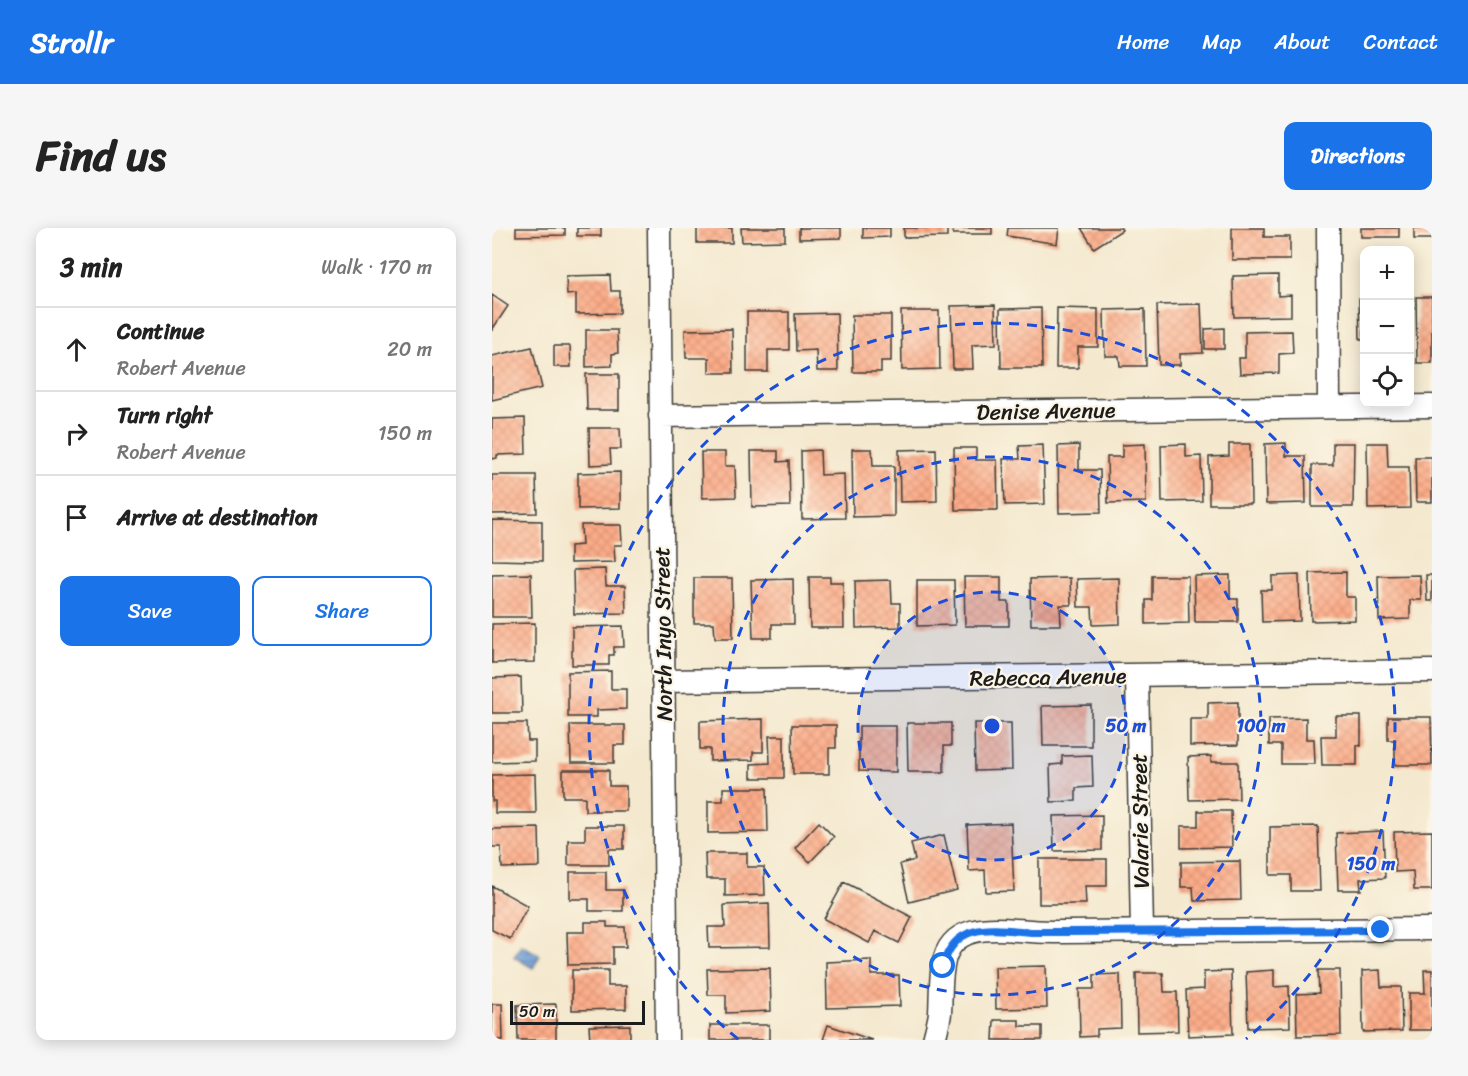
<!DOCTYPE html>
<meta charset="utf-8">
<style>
:root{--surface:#fff;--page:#f6f6f6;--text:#222;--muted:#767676;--line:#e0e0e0;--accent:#1a73e8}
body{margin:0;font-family:Sriracha,sans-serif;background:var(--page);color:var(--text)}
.controls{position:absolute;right:18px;top:18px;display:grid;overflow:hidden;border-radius:12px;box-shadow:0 3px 15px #0003}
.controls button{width:54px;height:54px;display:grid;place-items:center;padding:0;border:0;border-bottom:2px solid var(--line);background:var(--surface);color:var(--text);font:30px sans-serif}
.scale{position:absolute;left:18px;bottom:15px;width:135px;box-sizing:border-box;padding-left:6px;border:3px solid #1c1c1c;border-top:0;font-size:16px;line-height:21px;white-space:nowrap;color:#1c1c1c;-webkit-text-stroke:4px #fcf5e5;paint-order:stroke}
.stop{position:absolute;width:18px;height:18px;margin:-14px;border:4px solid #1a73e8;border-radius:50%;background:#fff}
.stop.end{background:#1a73e8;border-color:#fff;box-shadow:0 2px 6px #0008}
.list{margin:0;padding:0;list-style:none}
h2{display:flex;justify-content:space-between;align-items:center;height:78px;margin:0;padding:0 24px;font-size:26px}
h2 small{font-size:20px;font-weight:400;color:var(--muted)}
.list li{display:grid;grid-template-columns:39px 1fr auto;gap:18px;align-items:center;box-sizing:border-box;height:84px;padding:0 24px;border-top:2px solid var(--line)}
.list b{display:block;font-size:22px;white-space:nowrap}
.list p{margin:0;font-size:20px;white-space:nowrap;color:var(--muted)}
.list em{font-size:20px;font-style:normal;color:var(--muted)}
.actions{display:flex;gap:12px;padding:18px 24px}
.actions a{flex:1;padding:14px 0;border:2px solid var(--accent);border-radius:12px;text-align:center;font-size:21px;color:var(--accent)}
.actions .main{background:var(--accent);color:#fff}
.icon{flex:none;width:33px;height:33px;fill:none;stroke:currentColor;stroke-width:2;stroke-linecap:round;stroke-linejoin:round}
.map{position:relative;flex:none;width:940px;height:812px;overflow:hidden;border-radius:12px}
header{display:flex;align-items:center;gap:36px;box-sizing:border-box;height:84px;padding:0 30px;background:var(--accent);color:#fff}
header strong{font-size:28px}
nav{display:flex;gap:33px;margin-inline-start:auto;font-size:21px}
.intro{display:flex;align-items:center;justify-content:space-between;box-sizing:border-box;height:144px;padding:0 36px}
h1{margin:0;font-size:42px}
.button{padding:15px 27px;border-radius:12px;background:var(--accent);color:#fff;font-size:21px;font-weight:700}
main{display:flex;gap:36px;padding:0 36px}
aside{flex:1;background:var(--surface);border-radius:12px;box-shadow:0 3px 15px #0003}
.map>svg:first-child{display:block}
</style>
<header>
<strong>Strollr</strong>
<nav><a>Home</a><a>Map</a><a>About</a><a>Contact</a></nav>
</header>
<div class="intro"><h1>Find us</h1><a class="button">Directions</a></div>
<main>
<aside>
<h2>3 min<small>Walk · 170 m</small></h2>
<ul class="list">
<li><svg class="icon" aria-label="ahead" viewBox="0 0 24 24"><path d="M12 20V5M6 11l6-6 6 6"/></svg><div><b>Continue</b><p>Robert Avenue</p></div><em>20 m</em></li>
<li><svg class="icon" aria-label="right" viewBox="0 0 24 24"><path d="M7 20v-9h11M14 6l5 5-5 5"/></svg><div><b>Turn right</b><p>Robert Avenue</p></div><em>150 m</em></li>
<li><svg class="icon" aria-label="arrive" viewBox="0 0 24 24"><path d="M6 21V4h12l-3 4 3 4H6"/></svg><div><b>Arrive at destination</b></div></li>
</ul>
<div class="actions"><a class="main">Save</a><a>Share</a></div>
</aside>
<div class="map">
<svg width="940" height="812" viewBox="0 0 940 812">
<defs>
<pattern id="water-rules" width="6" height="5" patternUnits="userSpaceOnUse" patternTransform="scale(1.5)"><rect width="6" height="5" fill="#6c9cd6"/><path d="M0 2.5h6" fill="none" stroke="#587ead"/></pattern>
<pattern id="building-cross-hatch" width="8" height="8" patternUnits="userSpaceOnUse" patternTransform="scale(1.5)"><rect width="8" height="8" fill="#fcac88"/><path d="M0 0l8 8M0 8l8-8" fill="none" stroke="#d79375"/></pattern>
</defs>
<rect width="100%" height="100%" fill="#fcf5e5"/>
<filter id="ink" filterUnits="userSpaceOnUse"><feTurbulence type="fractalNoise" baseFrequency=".0167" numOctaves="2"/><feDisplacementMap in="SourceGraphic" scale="12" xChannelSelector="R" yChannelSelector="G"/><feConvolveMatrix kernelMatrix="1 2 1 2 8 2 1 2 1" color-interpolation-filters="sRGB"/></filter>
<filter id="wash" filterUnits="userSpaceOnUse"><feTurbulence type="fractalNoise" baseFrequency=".008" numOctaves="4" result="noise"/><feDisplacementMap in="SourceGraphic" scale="24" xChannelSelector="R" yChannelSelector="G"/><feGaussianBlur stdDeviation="1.35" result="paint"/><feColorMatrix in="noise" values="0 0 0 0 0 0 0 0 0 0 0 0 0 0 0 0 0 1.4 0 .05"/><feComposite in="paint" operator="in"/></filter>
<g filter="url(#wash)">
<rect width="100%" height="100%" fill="#f4e9cf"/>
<path fill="url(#water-rules)" stroke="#445c79" stroke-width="1.5" d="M29 717 48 727 41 740 22 729Z"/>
<g id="blocks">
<path fill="url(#building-cross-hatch)" d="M24 0H73V7L24 8Z
M85 0H109V8H85Z
M205 0H240V15H205Z
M249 0H293V13L250 14Z
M307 0H349V10L307 11Z
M371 0H398V9L371 10Z
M412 0H455V9L412 10Z
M461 0H500V6H461Z
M516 0H567L565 16 515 8Z
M589 0H629L630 2 602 20Z
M740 0H772V9H798V32H740Z
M869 0H907V9H869Z
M922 0H940V11H922Z
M118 47 119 63H128V85L84 86V66L75 67 74 48Z
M786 47V68L799 67V88L742 89 741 48Z
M0 67 16 78 0 102Z
M924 69H940V135H925Z
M867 71H872V111H868Z
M709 76 711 125 688 126V137H667L665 77Z
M503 77 504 116 480 117 481 141H461L459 78Z
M549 80 550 140H509L508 81Z
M565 80 606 81V119H586V140H564Z
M653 81 654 138H628L627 128H613L612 82Z
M409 83H447L448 141 410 142Z
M255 84H297V122H276V144H255Z
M345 85 346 143H325L324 122 304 123 303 86Z
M360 87H399V133H389V144H361Z
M732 100V121H713V101Z
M240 101 241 145H217V130H194L193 102Z
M94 102H125L126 125 120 126V138L94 139Z
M800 103 801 125 787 126V145L748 146 747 130H753V104Z
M62 118H78L79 139H62Z
M40 119 50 160 0 172V128Z
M94 146H127V182H95Z
M33 190 34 226 5 227V230L0 231V191Z
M97 200H128L129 221H118L119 236 98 237Z
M794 215V228H813L814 275 774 276 773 216Z
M841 215H862L861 279H820V237H841Z
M875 215H895L896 239H917L918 280 876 281Z
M653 216 654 274 616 275 615 229H630V217Z
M694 216V229L709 228 710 273 670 274 669 217Z
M737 216H758L759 276H717V229L737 228Z
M551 217 553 276 513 277 511 231H528L527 218Z
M587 217V242H608L609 284 567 285 566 218Z
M462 220H484V232H505L506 282H463Z
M360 221H380L381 238H402V288L361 289Z
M444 221 445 273 408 274 407 222Z
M328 222 329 247 352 246 353 290 310 291 309 223Z
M259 223H286V234L297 233 298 278 260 279Z
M209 224H233V238H243L244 269 210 270Z
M923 229H940V274H924Z
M128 244V280L86 281V245Z
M0 247H44L45 285 0 286Z
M0 292 50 293V333L0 332Z
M89 297H129L130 317H122L123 334 78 335V318L90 317Z
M113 341 114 358H133L134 385 82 386 81 342Z
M854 344V369H863V392L819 393 818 345Z
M39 346 40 389H0V347Z
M738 347V371H746V394H703L702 348Z
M807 347 808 393 770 394 769 362H780V348Z
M928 347 929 372H918V391L887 392 886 348Z
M934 347H940V373H935Z
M660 348H696L697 395 654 396V372H660Z
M317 349H338V354H351L352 400H318Z
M472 349H509V374H517V398H473Z
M202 350H240L241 410H223L222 395H202Z
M578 350 579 377H568L569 397H539L538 351Z
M627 350 628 396 601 397 600 379H586L585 351Z
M301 351 302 396H280V410H261L259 352Z
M399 352 400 375H408V399L364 400 363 353Z
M425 352H462L463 397 425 398Z
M43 395V434L0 435V396Z
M131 398 132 419H122V427H117V437H80V399Z
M119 443V461H134V481L105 482V489H76V444Z
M29 449 30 485H0V450Z
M746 474V517L698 518V491H716V475Z
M599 477V518H551L550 478Z
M844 488H869V518L865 517V537H830L829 508H844Z
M896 489H939L940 537H903V512H896Z
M814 490V511H822L823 536H789V517H777V491Z
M271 491V524H261V532L218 533V521H208V493Z
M0 495H35L36 513H43V533L0 534Z
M415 495H459V518H452V544H416Z
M482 495H519L520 542 483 543Z
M78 497H133V517H122V535H79Z
M300 497H344V520H337V546H301Z
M367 498H404V544L367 543Z
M277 508H292V550H259V536L278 535Z
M600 527 601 559 584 560V573L559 574 558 537 570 536V528Z
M719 528V534H746L747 571 697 572 696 529Z
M71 542H117V558H134V583H93V569H71Z
M43 546 44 585H3V573H0V547Z
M231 560H275L276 604 216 605V573H231Z
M706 583H739L740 619 689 620V598H706Z
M610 587V622L562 623 561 588Z
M327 594 342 609 318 634 303 620Z
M519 595 522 663 494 664 493 642 477 643 475 597Z
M93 598H132V621H117V637H76V612H93Z
M826 598 828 663H799V647H778V599Z
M47 600 48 639 10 640 9 619H0V601Z
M891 603 893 650 868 651 869 662H846L844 605Z
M940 603V662H922L921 643 903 644 902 604Z
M452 607 465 662 417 674 408 636 423 632 419 615Z
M213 625H255V639H272L273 667 233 668V651H214Z
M547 631H615V658H593L594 676H547Z
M748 633 749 672 702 673 701 659H689V634Z
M78 644H114V662H131V683H97V671H78Z
M352 654 420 689 407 715 383 703 377 715 332 691Z
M0 658 36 678 18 711 0 702Z
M277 675 278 719 217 720 216 699H233L232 677Z
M93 694H115V699H133L134 719H121V736L76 737 75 704H93Z
M379 732V747H407L408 778 335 780 334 734Z
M554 738 555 780 504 781 503 739Z
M278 740 279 783 234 785V767H216L215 741Z
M80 742H116V758H134V781L80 782Z
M782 742V759L797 758 798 799 756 800 754 744Z
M826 742H848L849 807 805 808 804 766 827 765Z
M888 742 889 759H909L910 803 871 804 870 743Z
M932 742H940V802H917V765H933Z
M739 743 741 806 696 808 694 762 712 761V744Z
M644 745H671L672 764H685L686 803 645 804Z
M628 746 629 800 605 801V808L588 809 587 761H602V747Z
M0 776H10L11 812H0Z
M64 776V812H26L25 777Z
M502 792H527V798H550V812H501Z
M138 797V812H98L97 798Z
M218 797H277V812H218Z
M336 797 380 812H331Z"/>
</g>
</g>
<g filter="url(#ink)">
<use href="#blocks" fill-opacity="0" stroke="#3c3b37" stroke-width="1.5"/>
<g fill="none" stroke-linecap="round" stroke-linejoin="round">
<defs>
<path id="minor" d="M167 0 175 812
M836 0 837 179
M168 188 940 178
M645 448 650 703
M171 453 940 443
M442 812C444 803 447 794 448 785 449 769 448 753 451 738 458 692 506 701 539 703 550 704 561 704 572 704L940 701"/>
</defs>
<use href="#minor" stroke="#3c3b37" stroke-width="25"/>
<use href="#minor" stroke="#fff" stroke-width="22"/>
</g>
</g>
<g fill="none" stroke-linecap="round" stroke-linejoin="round" filter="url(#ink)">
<path stroke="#1a73e8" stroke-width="8" d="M451 738C463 692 502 701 539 704 550 704 561 704 572 704L889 702"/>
</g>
<circle cx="500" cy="498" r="134" fill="#1d4ed8" fill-opacity=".12"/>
<g fill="none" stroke="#1d4ed8" stroke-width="3" stroke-dasharray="10 8">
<circle cx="500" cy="498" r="134"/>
<circle cx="500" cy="498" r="269"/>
<path d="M246 811A403 403 0 1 1 754 811"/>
</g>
<g text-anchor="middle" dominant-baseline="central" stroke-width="4.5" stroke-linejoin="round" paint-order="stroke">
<g font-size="22" fill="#1c1c1c" stroke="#fcf5e5">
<text transform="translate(554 183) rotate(-1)">Denise Avenue</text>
<text transform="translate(171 406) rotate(-91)">North Inyo Street</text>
<text transform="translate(556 449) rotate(-1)">Rebecca Avenue</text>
<text transform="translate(648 593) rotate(-91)">Valarie Street</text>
</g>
</g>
<circle cx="500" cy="498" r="9" fill="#1d4ed8" stroke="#fcf5e5" stroke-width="3"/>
<g font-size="18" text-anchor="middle" font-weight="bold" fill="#1d4ed8" stroke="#fcf5e5" stroke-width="4.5" stroke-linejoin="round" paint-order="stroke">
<text x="634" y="504">50 m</text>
<text x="769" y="504">100 m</text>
<text x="879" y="642">150 m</text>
</g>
</svg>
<div class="controls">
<button>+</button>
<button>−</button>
<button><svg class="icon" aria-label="locate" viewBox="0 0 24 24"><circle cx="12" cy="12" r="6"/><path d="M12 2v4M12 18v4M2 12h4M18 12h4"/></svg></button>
</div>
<div class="scale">50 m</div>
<div class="stop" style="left:451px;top:738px"></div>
<div class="stop end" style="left:889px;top:702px"></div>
</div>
</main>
